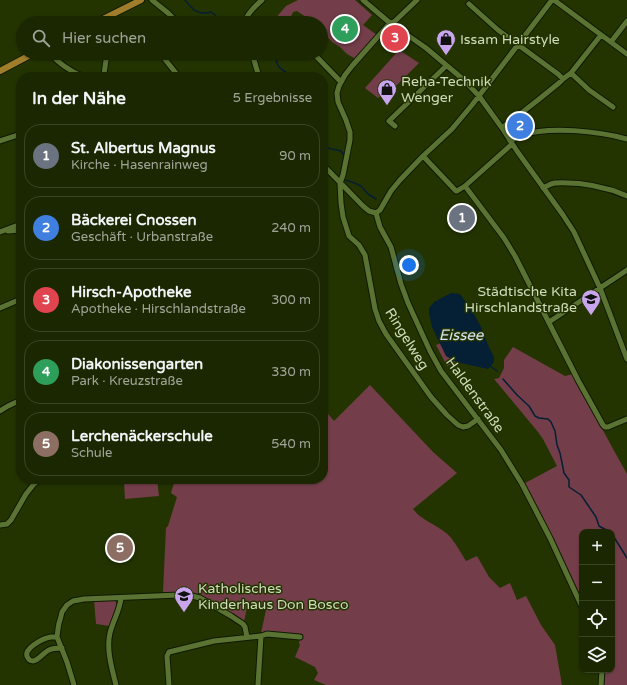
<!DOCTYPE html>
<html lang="de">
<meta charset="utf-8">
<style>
:root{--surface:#1b2701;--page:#242f0b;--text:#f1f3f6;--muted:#a0a599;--line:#394423;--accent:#8c9099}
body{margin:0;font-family:"Varela Round",sans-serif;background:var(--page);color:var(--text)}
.controls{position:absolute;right:12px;bottom:12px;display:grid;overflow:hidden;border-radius:8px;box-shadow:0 1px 3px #0004}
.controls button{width:36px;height:36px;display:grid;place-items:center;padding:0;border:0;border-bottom:1px solid var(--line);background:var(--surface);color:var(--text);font:20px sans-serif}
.you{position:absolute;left:409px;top:265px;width:14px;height:14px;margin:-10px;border:3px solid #fff;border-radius:50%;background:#1a73e8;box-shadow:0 0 0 6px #1a73e833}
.badge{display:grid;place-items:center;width:26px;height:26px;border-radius:50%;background:var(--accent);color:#fff;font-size:13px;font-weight:700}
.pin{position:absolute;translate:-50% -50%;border:2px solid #fff;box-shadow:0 1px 4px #0006}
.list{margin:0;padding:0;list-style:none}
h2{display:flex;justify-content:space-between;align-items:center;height:52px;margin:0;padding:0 16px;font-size:17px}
h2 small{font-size:13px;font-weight:400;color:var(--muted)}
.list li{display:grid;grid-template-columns:26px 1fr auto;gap:12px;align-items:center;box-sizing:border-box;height:64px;margin:0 8px 8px;padding:0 8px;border:1px solid var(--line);border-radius:16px}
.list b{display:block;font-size:15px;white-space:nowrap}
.list p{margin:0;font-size:13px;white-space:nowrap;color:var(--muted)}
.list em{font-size:13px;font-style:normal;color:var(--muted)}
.icon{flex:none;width:22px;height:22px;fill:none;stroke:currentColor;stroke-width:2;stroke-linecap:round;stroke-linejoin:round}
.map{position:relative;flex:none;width:627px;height:685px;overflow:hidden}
.search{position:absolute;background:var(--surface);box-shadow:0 1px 3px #0004;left:16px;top:16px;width:312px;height:44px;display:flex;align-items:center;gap:10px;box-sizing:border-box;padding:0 14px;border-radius:22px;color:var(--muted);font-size:15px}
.panel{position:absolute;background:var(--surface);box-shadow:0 1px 3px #0004;left:16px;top:72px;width:312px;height:412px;border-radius:16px}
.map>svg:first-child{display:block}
</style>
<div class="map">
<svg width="627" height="685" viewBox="0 0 627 685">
<rect width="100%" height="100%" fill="#243401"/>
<path fill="#733e4a" d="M298 0H355L372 15 363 25 377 35 356 59 347 54 340 47 332 42 326 35 321 32V23H315L297 11 293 12 290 19 286 23H276L274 20 286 6Z
M399 50 419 63 392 90 389 88 378 98 365 88Z
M460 335 470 356 447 366 436 345Z
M513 347 565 376 573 374C591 407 608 441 627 474V685H604L605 670H612V532H582V601L542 516 525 483 557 466 543 439 538 432 494 379 499 378 504 368V360Z
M370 385 433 452 457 473 413 509C421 520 435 524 446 533 453 538 461 553 466 561L477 556 489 577 500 588 510 583 517 600 526 596 541 625 555 645 562 685H326L314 680 318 673 315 667 295 657 300 645 299 643 300 636 266 633H261L266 610 247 607 244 622 200 596 165 594 163 592 166 528 168 526 177 497 171 493 174 483 171 479H323V408L334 421Z
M157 479 159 496 125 499 124 482Z
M94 600H114L116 602 117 606 110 626 96 624Z"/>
<path fill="#051f34" d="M451 293 460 294 473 312 481 327 488 345 494 357V362L488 369 456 362 446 356 432 327 429 313V308L434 302Z"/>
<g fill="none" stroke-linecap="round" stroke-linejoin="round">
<path stroke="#051f34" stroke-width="1.5" d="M185 0C192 9 198 16 211 12L215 15 221 23
M277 53C273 66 282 70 292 76L293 77
M323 147 341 151 344 155 341 175
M345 180 352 182 361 186 368 194 376 199
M489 365 497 371
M503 379 517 395 529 406 535 416 539 418 548 419 551 422 555 431 557 445 560 453 564 473 569 480V487L581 495 596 517 599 526 610 532
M612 534 627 558"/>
<defs>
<path id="minor" d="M152 0 168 13 178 23
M363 0 390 23 416 41 426 48 464 80 479 96 502 128 517 151 563 215 574 232 600 288 627 359
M417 0 394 22 390 23 352 66 345 75 339 86 337 93 338 102 346 120 350 132V140L343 175 340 183 341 203 343 217 349 236 359 245 365 255 375 309 379 321 386 334 431 397 447 415 458 425 463 427 468 426 478 419
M554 0 627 54
M469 4 498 30 558 74 563 79
M244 23C247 14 255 6 262 0
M611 42 627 21
M50 53C58 63 72 72 84 77
M160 53 179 77
M252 53 259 77
M313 53 341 82
M571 73 589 90 613 107
M104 74 107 53
M395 126 389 121 446 66
M502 128 538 100 559 83 563 79 571 73 601 35
M0 141 21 134
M510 141C514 139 518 137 521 135 550 126 598 131 627 139
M423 156 456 191H457L465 186 504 238 515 256 578 380 603 425 605 427H608L627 419
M323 165 363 206 369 211 376 213
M465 186 512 144
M543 188 551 184 555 183C580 182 604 186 627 196
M376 213 380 227 391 247 401 284 408 303 430 351 441 371 501 450 522 484 550 538 582 607
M376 213 380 210 391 191 400 180 423 156 452 129 472 105 552 0
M8 231 21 230
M0 232 21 224
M0 308 21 299
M549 322 627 270
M0 411 8 406 21 400
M0 525 7 524 11 520 26 494 34 484 40 479
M57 637C56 637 53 637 51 637 44 638 21 649 28 658 29 660 31 661 33 661 38 661 44 652 49 650 53 648 57 648 62 648
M74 685 67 662 57 637 58 629 59 623 60 620 62 612 67 605 73 601 84 599 179 595 192 596 200 598 231 616 243 624 245 627 247 637
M116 685C112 669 106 649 110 633 113 621 120 610 121 598
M169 685 167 656 169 652 214 641 261 636 267 634 300 637
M258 685 261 636
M601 685 602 670"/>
<path id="major" d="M95 23 141 0
M0 71 34 53"/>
</defs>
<use href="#minor" stroke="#0f1a00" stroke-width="7"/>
<use href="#major" stroke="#0f1a00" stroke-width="8"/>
<use href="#minor" stroke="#5a7333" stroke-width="5"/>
<use href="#major" stroke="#9f7d2b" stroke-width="6"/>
</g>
<defs>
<symbol id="shop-pin" viewBox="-11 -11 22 30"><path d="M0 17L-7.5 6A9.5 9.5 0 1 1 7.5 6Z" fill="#c9a5ee" stroke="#243401"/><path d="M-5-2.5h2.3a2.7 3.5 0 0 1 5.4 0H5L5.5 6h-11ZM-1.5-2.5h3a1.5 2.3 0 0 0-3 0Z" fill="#111"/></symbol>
<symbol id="school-pin" viewBox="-11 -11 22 30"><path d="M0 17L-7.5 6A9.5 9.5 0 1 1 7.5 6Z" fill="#c9a5ee" stroke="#243401"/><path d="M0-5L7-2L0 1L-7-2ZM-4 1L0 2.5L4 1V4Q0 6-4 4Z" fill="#111"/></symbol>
</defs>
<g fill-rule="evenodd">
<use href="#shop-pin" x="435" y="28" width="22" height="30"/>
<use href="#shop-pin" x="376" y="78" width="22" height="30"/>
<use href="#school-pin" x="580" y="288" width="22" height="30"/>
<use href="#school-pin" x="173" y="585" width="22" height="30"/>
</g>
<g text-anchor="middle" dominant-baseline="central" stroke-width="3" stroke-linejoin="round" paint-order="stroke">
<g font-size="14" fill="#cddbba" stroke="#243401" text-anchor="start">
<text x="460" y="39">Issam Hairstyle</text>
<text x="401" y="81">Reha-Technik<tspan x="401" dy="16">Wenger</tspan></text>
<text x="577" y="291" text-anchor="end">Städtische Kita<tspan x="577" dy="16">Hirschlandstraße</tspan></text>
<text x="198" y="588">Katholisches<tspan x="198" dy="16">Kinderhaus Don Bosco</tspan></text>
</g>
<g font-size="14" fill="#cddbba" stroke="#243401">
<text transform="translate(407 339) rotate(58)">Ringelweg</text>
<text transform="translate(475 395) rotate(54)">Haldenstraße</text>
</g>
<g font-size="15" font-style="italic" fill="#d5e3f0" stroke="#243401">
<text x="461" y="335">Eissee</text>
</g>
</g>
</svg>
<div class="controls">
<button>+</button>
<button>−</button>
<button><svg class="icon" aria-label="locate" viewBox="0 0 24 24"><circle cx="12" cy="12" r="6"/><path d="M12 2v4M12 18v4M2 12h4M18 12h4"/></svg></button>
<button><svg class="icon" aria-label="layers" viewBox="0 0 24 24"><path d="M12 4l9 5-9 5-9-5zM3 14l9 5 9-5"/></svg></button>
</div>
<div class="you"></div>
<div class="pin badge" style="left:462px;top:218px;background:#6b7280">1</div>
<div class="pin badge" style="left:520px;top:126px;background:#3f7fe0">2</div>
<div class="pin badge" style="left:395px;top:38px;background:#e0444e">3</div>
<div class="pin badge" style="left:345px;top:29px;background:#2e9e5b">4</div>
<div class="pin badge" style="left:120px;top:548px;background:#8d6e63">5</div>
<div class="search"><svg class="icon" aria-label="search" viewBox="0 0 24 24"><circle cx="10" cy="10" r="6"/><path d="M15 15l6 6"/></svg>Hier suchen</div>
<section class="panel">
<h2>In der Nähe<small>5 Ergebnisse</small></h2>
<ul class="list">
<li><span class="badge" style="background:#6b7280">1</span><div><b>St. Albertus Magnus</b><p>Kirche · Hasenrainweg</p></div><em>90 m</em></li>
<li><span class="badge" style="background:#3f7fe0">2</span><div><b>Bäckerei Cnossen</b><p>Geschäft · Urbanstraße</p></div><em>240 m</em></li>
<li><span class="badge" style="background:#e0444e">3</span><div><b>Hirsch-Apotheke</b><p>Apotheke · Hirschlandstraße</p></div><em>300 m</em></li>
<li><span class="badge" style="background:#2e9e5b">4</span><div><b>Diakonissengarten</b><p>Park · Kreuzstraße</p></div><em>330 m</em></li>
<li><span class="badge" style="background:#8d6e63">5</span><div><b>Lerchenäckerschule</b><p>Schule</p></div><em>540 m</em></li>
</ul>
</section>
</div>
